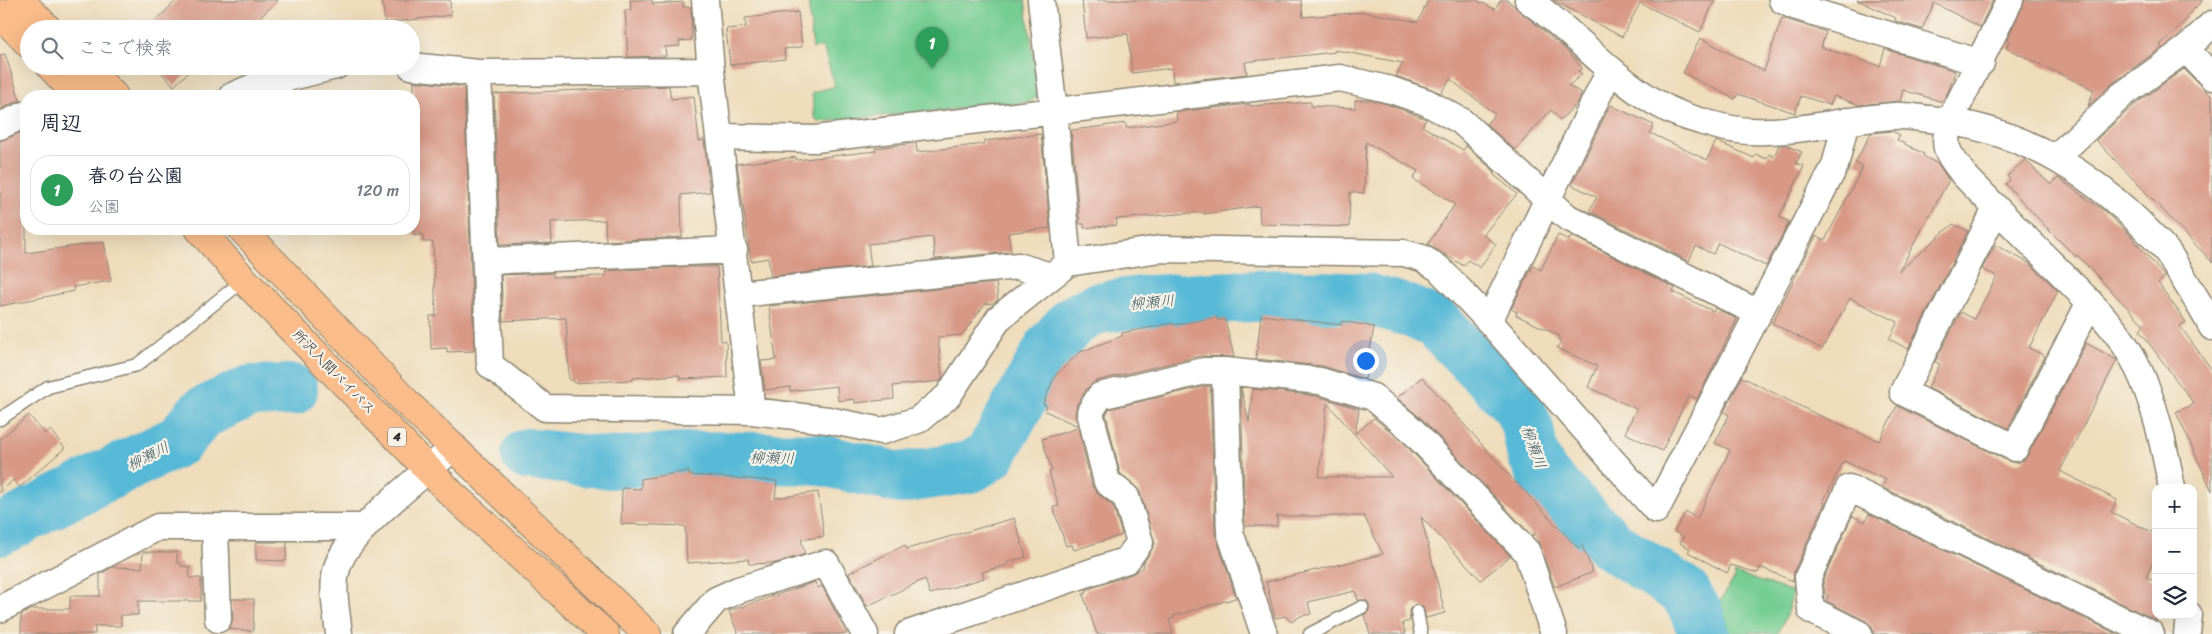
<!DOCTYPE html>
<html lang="ja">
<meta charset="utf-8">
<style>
:root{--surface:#fff;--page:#f2f2f3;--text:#1f2937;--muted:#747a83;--line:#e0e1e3;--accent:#d1495b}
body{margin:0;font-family:Sriracha,"Klee One",sans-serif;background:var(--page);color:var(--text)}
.controls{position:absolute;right:15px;bottom:15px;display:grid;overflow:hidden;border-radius:10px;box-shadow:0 5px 20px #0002}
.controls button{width:45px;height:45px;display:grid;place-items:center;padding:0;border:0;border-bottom:1px solid var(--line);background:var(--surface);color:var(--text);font:25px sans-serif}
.you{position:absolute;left:1365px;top:360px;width:18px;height:18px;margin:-12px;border:4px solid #fff;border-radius:50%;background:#1a73e8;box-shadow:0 0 0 8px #1a73e833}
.badge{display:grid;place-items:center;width:32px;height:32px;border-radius:50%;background:var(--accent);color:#fff;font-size:16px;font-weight:700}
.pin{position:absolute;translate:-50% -41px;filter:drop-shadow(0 1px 2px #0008)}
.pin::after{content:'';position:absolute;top:26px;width:18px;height:15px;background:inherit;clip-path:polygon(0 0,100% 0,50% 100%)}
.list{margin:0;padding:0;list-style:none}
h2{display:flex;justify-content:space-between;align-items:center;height:65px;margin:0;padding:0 20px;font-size:21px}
h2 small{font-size:16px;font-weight:400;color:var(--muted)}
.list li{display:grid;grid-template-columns:32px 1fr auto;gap:15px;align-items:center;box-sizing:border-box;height:70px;margin:0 10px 10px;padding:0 10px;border:1px solid var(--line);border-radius:20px}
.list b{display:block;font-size:19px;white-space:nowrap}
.list p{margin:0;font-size:16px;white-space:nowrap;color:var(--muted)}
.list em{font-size:16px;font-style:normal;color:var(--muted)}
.icon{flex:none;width:28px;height:28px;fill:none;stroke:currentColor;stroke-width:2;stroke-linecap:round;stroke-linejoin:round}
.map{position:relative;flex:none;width:2212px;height:634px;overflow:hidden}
.search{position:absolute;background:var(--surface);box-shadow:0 5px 20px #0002;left:20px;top:20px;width:400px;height:55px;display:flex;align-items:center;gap:12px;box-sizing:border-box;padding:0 18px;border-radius:28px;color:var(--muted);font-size:19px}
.panel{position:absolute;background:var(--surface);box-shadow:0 5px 20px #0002;left:20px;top:90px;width:400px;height:145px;border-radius:20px}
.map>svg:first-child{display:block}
</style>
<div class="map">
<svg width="2212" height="634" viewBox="0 0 2212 634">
<rect width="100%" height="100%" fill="#f7f3e8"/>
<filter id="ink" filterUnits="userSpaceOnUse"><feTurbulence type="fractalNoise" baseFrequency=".02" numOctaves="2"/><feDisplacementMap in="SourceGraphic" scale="10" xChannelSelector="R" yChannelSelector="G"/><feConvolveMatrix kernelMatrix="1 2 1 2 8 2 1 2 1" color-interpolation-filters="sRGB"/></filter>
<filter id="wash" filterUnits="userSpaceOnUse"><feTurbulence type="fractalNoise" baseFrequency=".0096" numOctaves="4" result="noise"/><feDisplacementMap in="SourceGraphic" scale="20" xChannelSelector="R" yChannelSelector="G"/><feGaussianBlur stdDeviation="1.12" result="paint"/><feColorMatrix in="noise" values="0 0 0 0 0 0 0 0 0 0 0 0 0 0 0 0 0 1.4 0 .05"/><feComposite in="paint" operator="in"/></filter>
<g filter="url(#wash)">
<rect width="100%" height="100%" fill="#eedcba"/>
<path fill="#75cd92" stroke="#507c5e" d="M808 0H1025L1039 95 1030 102 818 122 814 116 812 93 835 86 823 47 813 49Z
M1735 573 1793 592 1786 616 1777 634 1750 632 1749 634H1731L1720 602 1733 580Z"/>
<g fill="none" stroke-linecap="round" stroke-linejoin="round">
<path stroke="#58b9d6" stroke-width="52" d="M527 454 609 463 699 457 818 459 900 478 971 467 990 455 1051 346 1073 321 1098 308 1148 301 1276 295 1367 299 1409 311 1436 323 1518 406 1528 429 1532 452 1543 475 1612 545 1685 592 1697 613 1704 634
M0 530 101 478 178 441 202 413 250 391 292 390"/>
</g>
<g id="blocks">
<path fill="#d89886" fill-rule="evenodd" d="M177 0H278L249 28 243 20 234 29H147Z
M382 0H450L451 15 385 23Z
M630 0H652L653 4 683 2V7H691L692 40 679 41 680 46 665 47 666 56 628 57 625 10H631Z
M1082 0H1301L1303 17 1364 12 1418 22 1428 0H1476L1495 9 1501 0H1507L1567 51 1582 68 1578 71 1582 74 1568 86 1582 93 1577 104 1560 120 1551 110 1515 150 1486 124 1495 114 1450 79 1441 93 1396 76 1403 63 1335 50V52L1245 62 1247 74 1173 82 1172 68 1132 73 1128 34 1086 38Z
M1553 0H1715L1700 32 1640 3 1622 37Z
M1857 0H1993L1980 27 1934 3 1922 29 1895 21 1896 18Z
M2025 0H2203L2186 17 2188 18 2160 45 2162 47 2113 83 2088 106 2094 90 2006 48 2009 41 2007 40Z
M798 12 802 47 784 49 785 59 730 65 726 29 746 27 745 18Z
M1782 18 1826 32 1821 47 1880 66 1885 49 1955 71 1950 87 1943 102 1903 90 1900 101 1859 105 1834 96 1830 105 1801 96 1795 113 1738 94 1735 99 1683 73 1700 38 1764 71Z
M5 54 20 100 0 109V55Z
M155 66H195L174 86Z
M2184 69 2212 97V262L2096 140 2132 107Z
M414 81 464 87 474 351 447 352V348L431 349 430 316H436L433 242H423V234L414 236Z
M669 86 671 99 694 96 699 141 704 140 710 192 681 195 682 237 606 241 605 220 551 222 552 243 500 245 494 94Z
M1355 100H1370L1387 104 1426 119 1422 126 1463 150 1466 146 1495 172 1493 174 1517 194 1483 235 1496 244 1480 268 1468 260 1464 266 1428 244 1455 204 1413 179 1418 171 1366 142 1364 193 1350 192 1349 227 1260 224 1259 206 1204 214V212L1116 219 1117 225 1084 228V224H1080L1071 130H1073L1126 123V128L1177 121 1176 112 1250 104V106L1311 102V106L1355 108Z
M1610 105 1654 125 1650 133 1707 160 1716 141 1754 158 1756 154 1766 159 1769 154 1774 157 1779 145H1786L1802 152 1796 163 1804 166 1779 217 1789 222 1766 266 1718 243 1713 254 1696 246 1689 261 1589 211 1597 197 1572 185Z
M26 130V253L104 242 111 281 73 287 74 291 0 306V141Z
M1892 131 1900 135 1897 140 1924 154 1923 156 1938 164 1949 180 1899 271 1953 224 1968 231 1908 349 1889 339 1898 322 1850 298 1822 349 1772 323 1816 236 1824 240 1826 238 1836 219 1863 167 1855 163 1871 133Z
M1041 134 1050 228 1008 233 1011 252 935 259 933 237 868 244 871 266 771 276 768 258 751 261 737 164 796 157V160L876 151 875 148 916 143 917 152 984 144V141Z
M2025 160 2051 185 2058 178 2104 211 2128 233 2165 277 2158 283 2186 322 2180 326 2212 370V491L2176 412 2194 404 2140 331 2144 325 2077 255 2076 257 2049 230 2006 184 2010 180 2007 176Z
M1558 235 1569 240 1571 236 1576 238 1675 288 1673 292 1713 311 1715 308 1737 319 1697 399 1689 395 1662 451 1625 433 1636 409 1588 387 1597 366 1557 348 1561 341 1558 340 1560 336 1516 315 1517 312 1511 309 1533 266 1541 270Z
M1995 245 2029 263 2058 291 2029 348 2045 356 2008 428 1928 388 1940 364 1935 362 1961 312 1974 319 1997 276 1982 269Z
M682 267H717L721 341H726L727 377 680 379 679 375 633 378V380L574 383V380H569L566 318 503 321 501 275 553 273V277H556L606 276V271Z
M996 283 998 300 993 303 985 304 962 335 938 337 942 378 940 381 893 386 894 399 855 403V399L838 401 837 386 790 391V387L765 390 761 361 776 360 769 306Z
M1261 315 1341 325 1342 321 1374 327 1365 379 1322 366 1256 359Z
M1217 317 1218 320 1225 319 1234 357 1200 356 1096 381 1087 388 1077 404 1075 415 1078 426 1045 411 1047 406 1043 404 1055 376 1080 352 1122 336V333L1173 323 1174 325Z
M2086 343 2117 360 2060 471 2117 500 2111 512 2156 534V556L2146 577 2156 582V620L1882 487 1886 480 1844 461 1823 502 1825 503 1794 571 1793 581 1760 567 1758 573 1731 565 1727 573 1688 552 1690 549 1680 543 1684 537 1674 532 1686 512 1697 518 1730 450 1715 443 1729 415 1724 412 1742 377 1816 414 1879 441 1897 406 2008 461 2016 463 2024 460 2028 455Z
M1422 377 1517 484 1516 482 1578 548 1582 546 1593 572 1555 587 1535 533 1532 536 1422 419 1397 398Z
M1206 386H1210L1215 533 1236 598 1173 616 1174 618 1169 620 1173 634H1097L1083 594 1087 593 1086 590 1132 574 1144 567 1143 564 1155 544 1140 492 1135 485 1120 473 1106 415 1109 409Z
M1241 388 1249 422 1253 389 1317 396 1359 409 1355 434 1374 418 1401 440 1510 556 1481 580 1421 517 1445 613 1426 618 1423 607 1415 604 1409 610 1410 621 1402 623 1406 634H1370L1364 615 1369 611V604L1366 600H1358L1355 591 1308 602 1311 614 1301 616 1291 622 1285 616 1275 618 1266 582 1383 554 1364 516H1277V526H1245ZM1327 403 1355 435 1392 477H1319Z
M29 415 45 434 50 430 65 448 20 487 13 480 0 493V439Z
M1078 428 1092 486 1098 494 1113 506 1122 535 1074 550 1072 545 1066 546 1053 507 1059 506 1049 472 1052 471 1042 439Z
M689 471V475L777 481 775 498 818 492 824 536 801 540 805 554 776 563 749 564 748 559 687 563 685 526 621 524 622 488 641 489V479Z
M1869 514 2117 634H1874L1872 626 1866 621 1826 601 1828 596 1825 594 1823 580 1852 516 1865 522Z
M1014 518 1026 557 1008 562V565L982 572 984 578 930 594 925 579 867 606 849 573 905 545 907 549Z
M256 542H287L286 561 256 560Z
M143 552H177V563H181V566L190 567 189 578H201V601H138V615H121V626H95V634H21V615L32 609H70V596H100V574L113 567 142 568Z
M815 582 817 588 822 586 847 634H738L729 611Z
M232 599H254L253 631 229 629 233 619Z"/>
</g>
</g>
<g filter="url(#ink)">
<use href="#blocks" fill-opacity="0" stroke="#8c8472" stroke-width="1"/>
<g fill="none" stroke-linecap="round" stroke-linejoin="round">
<defs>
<path id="service" d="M0 419 48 387 137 365 244 280
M1417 612 1421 634
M1310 634 1362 607"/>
<path id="minor" d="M705 0 711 71 752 411
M1041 0 1054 111 1068 263
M1528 0C1586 39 1629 103 1700 121 1716 126 1735 131 1752 131 1799 133 1846 119 1894 116 1905 115 1918 118 1930 119 2026 128 2100 178 2163 247 2170 254 2174 263 2179 271 2191 290 2202 308 2212 327
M1782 0 1794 6 1981 63
M2010 0 1950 121C1941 148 1948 153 1964 175 1995 207 2026 239 2058 270 2086 299 2118 327 2136 364 2155 402 2164 446 2172 488
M2186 49 2212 77
M411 66 478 73 711 71
M478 73 490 365 545 408 752 411 828 420 882 431 918 420 948 396 999 318 1068 263 1160 249 1404 253 1422 258 1438 268 1453 283 1489 321 1656 510 1835 166 1846 121
M232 96 258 85 336 66
M0 126 26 114
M721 137 815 139 1340 78 1391 90 1426 102 1461 121 1567 217 1758 313
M2056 157 2122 95 2186 49 2212 24
M1996 209 1903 392 2015 448 2090 302
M486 261 734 250
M739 294 1018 266 1050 276
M1489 321 1610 70
M1225 371 1230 532 1264 634
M215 527H365
M0 609 158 527H215L218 619
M339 634C337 614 331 588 337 568 346 532 424 475 454 447
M687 634 716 600 738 590 826 563 865 634
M908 634 1127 560 1140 542 1126 497 1107 482 1090 412 1100 396 1204 371H1225L1320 381 1373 397 1411 429 1527 552 1554 634
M1859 634 1811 610 1808 577 1849 488 2151 634
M2187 634 2189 615"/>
<path id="primary" d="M20 0 48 29
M0 14 29 44
M50 66 78 96
M85 66 114 96
M199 229 244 280 452 494 605 634
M242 229 406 402 647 634"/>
</defs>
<use href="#service" stroke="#8c8472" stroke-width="15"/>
<use href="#minor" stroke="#8c8472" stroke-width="29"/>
<use href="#primary" stroke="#8c8472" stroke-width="30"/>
<use href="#service" stroke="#fff" stroke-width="12"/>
<use href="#minor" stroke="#fff" stroke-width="26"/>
<use href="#primary" stroke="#f9bc8a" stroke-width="28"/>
</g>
</g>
<g text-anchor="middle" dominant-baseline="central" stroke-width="4.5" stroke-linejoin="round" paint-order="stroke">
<rect fill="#f7f3e8" stroke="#686764" stroke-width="1" x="388" y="427.5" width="18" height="19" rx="4"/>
<g font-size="12" font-weight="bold" fill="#2b2b2b">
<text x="397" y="437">4</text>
</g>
<g font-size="14" fill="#2b2b2b" stroke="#f7f3e8">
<text transform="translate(334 372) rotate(46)">所沢入間バイパス</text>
</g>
<g font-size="15" font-style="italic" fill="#38565e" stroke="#f7f3e8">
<text transform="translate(1152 302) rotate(-5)">柳瀬川</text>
<text transform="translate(1534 447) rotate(70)">柳瀬川</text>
<text transform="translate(148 456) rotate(-27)">柳瀬川</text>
<text transform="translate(772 458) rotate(1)">柳瀬川</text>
</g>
</g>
</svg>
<div class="controls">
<button>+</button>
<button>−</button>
<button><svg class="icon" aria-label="layers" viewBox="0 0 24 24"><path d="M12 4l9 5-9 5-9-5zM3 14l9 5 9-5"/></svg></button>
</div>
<div class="you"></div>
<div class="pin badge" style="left:932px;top:68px;background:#2e9e5b">1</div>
<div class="search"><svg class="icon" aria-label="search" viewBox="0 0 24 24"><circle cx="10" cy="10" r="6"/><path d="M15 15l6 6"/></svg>ここで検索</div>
<section class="panel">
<h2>周辺<small></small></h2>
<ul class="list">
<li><span class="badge" style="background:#2e9e5b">1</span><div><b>春の台公園</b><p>公園</p></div><em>120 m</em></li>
</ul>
</section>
</div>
